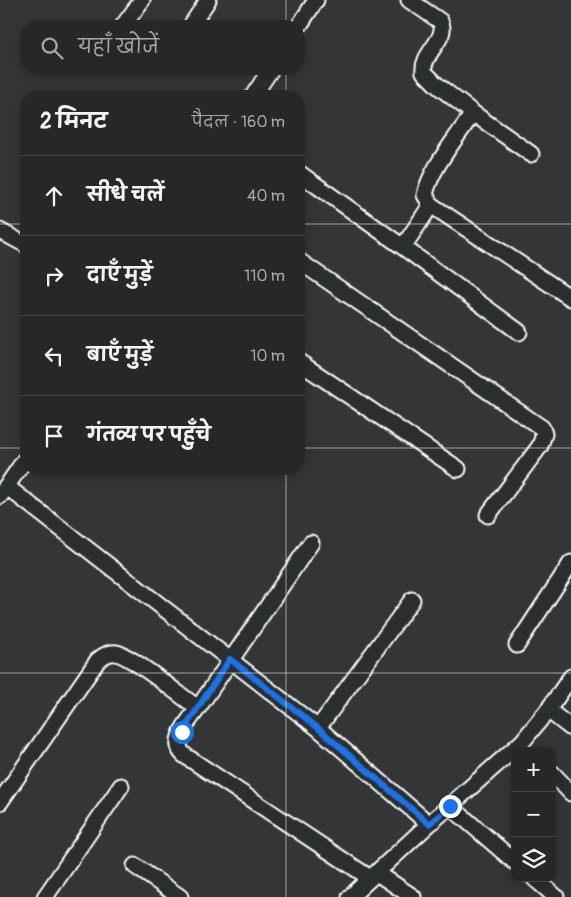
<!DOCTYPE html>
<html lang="hi">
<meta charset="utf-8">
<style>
:root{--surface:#262828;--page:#2e3030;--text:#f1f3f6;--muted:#a4a6a8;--line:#424445}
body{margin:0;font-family:Pangolin,"Playpen Sans Deva",sans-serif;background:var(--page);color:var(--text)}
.controls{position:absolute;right:15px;bottom:15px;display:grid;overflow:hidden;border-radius:10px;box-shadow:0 2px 12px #0003}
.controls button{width:45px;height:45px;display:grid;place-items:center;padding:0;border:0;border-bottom:1px solid var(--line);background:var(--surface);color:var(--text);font:25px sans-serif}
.stop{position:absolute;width:15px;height:15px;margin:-11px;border:4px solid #1a73e8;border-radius:50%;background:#fff}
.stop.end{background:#1a73e8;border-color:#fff;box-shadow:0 1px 5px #0008}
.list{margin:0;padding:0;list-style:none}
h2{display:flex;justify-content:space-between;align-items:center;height:65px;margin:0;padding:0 20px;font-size:21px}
h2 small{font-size:16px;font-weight:400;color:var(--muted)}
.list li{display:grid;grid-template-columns:32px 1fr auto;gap:15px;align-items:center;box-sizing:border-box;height:80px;padding:0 20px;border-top:1px solid var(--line)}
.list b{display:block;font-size:19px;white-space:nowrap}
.list em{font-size:16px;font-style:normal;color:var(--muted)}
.icon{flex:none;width:28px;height:28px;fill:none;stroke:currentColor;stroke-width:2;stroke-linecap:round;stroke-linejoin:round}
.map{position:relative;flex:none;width:571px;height:897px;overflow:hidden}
.search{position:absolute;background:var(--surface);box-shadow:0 2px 12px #0003;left:20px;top:20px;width:285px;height:55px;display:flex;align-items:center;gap:12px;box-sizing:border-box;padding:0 18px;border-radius:20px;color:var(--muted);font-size:19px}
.panel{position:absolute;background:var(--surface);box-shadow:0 2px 12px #0003;left:20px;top:90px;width:285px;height:385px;border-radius:20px}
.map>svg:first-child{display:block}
</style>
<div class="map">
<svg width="571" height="897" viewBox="0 0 571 897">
<rect width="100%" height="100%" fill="#333536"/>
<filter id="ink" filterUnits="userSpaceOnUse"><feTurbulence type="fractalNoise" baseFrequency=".02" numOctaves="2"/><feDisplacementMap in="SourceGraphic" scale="10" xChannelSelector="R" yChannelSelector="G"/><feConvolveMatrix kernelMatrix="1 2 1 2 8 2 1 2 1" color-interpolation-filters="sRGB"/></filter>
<g filter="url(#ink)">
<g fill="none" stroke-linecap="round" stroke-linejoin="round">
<defs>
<path id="street" d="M409 0 440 21C450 38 421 53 424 72L437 85 473 113 531 154
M192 24 208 0
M123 26 142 0
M299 26 316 0
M253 96 271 69
M473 113C458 136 430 169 425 195L431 205 571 298
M299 173 403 247 519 332
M0 231 26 245
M403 247 431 205
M299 261 542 428 544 434 540 446 488 515
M299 362 458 469
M6 486 318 728 429 824
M0 496 26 458
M517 645 571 563
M198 708 311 543
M548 710 571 728
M318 728 412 600
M552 773 571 793
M0 802 98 660C103 656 109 652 116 653 131 655 182 697 198 708 190 720 169 741 184 755L370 878
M450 806 515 862
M135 866 180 897
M377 873 413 897
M534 878 556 897
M45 897 121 786
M350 897 429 824 522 742 548 710 571 677"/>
</defs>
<use href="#street" stroke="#fff" stroke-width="19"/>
<use href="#street" stroke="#2a2d2e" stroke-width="15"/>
</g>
</g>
<g fill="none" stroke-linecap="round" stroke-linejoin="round" filter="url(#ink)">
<path stroke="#1a73e8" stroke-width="6" d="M182 732 230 659 318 728 429 824 450 806"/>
</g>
<path fill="none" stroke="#fff" stroke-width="1" stroke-opacity="0.55" d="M286 0V26M286 69V96M0 224H26M299 224H571M0 448H26M299 448H571M286 469V897M0 673H571"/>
</svg>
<div class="controls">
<button>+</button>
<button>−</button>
<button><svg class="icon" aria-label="layers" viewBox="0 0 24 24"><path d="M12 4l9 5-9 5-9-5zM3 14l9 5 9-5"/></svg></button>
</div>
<div class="stop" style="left:182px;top:732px"></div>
<div class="stop end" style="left:450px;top:806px"></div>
<div class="search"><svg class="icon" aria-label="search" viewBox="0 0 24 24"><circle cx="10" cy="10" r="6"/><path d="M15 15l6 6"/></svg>यहाँ खोजें</div>
<section class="panel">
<h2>2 मिनट<small>पैदल · 160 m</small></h2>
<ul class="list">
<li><svg class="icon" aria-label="ahead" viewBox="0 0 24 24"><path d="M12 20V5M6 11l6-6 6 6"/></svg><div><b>सीधे चलें</b></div><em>40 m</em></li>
<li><svg class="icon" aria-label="right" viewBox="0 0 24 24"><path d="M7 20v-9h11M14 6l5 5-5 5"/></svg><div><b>दाएँ मुड़ें</b></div><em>110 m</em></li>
<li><svg class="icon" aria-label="left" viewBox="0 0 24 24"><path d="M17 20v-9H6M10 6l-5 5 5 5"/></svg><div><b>बाएँ मुड़ें</b></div><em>10 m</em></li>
<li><svg class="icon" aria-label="arrive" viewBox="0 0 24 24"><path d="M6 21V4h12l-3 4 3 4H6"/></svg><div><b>गंतव्य पर पहुँचे</b></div></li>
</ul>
</section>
</div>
